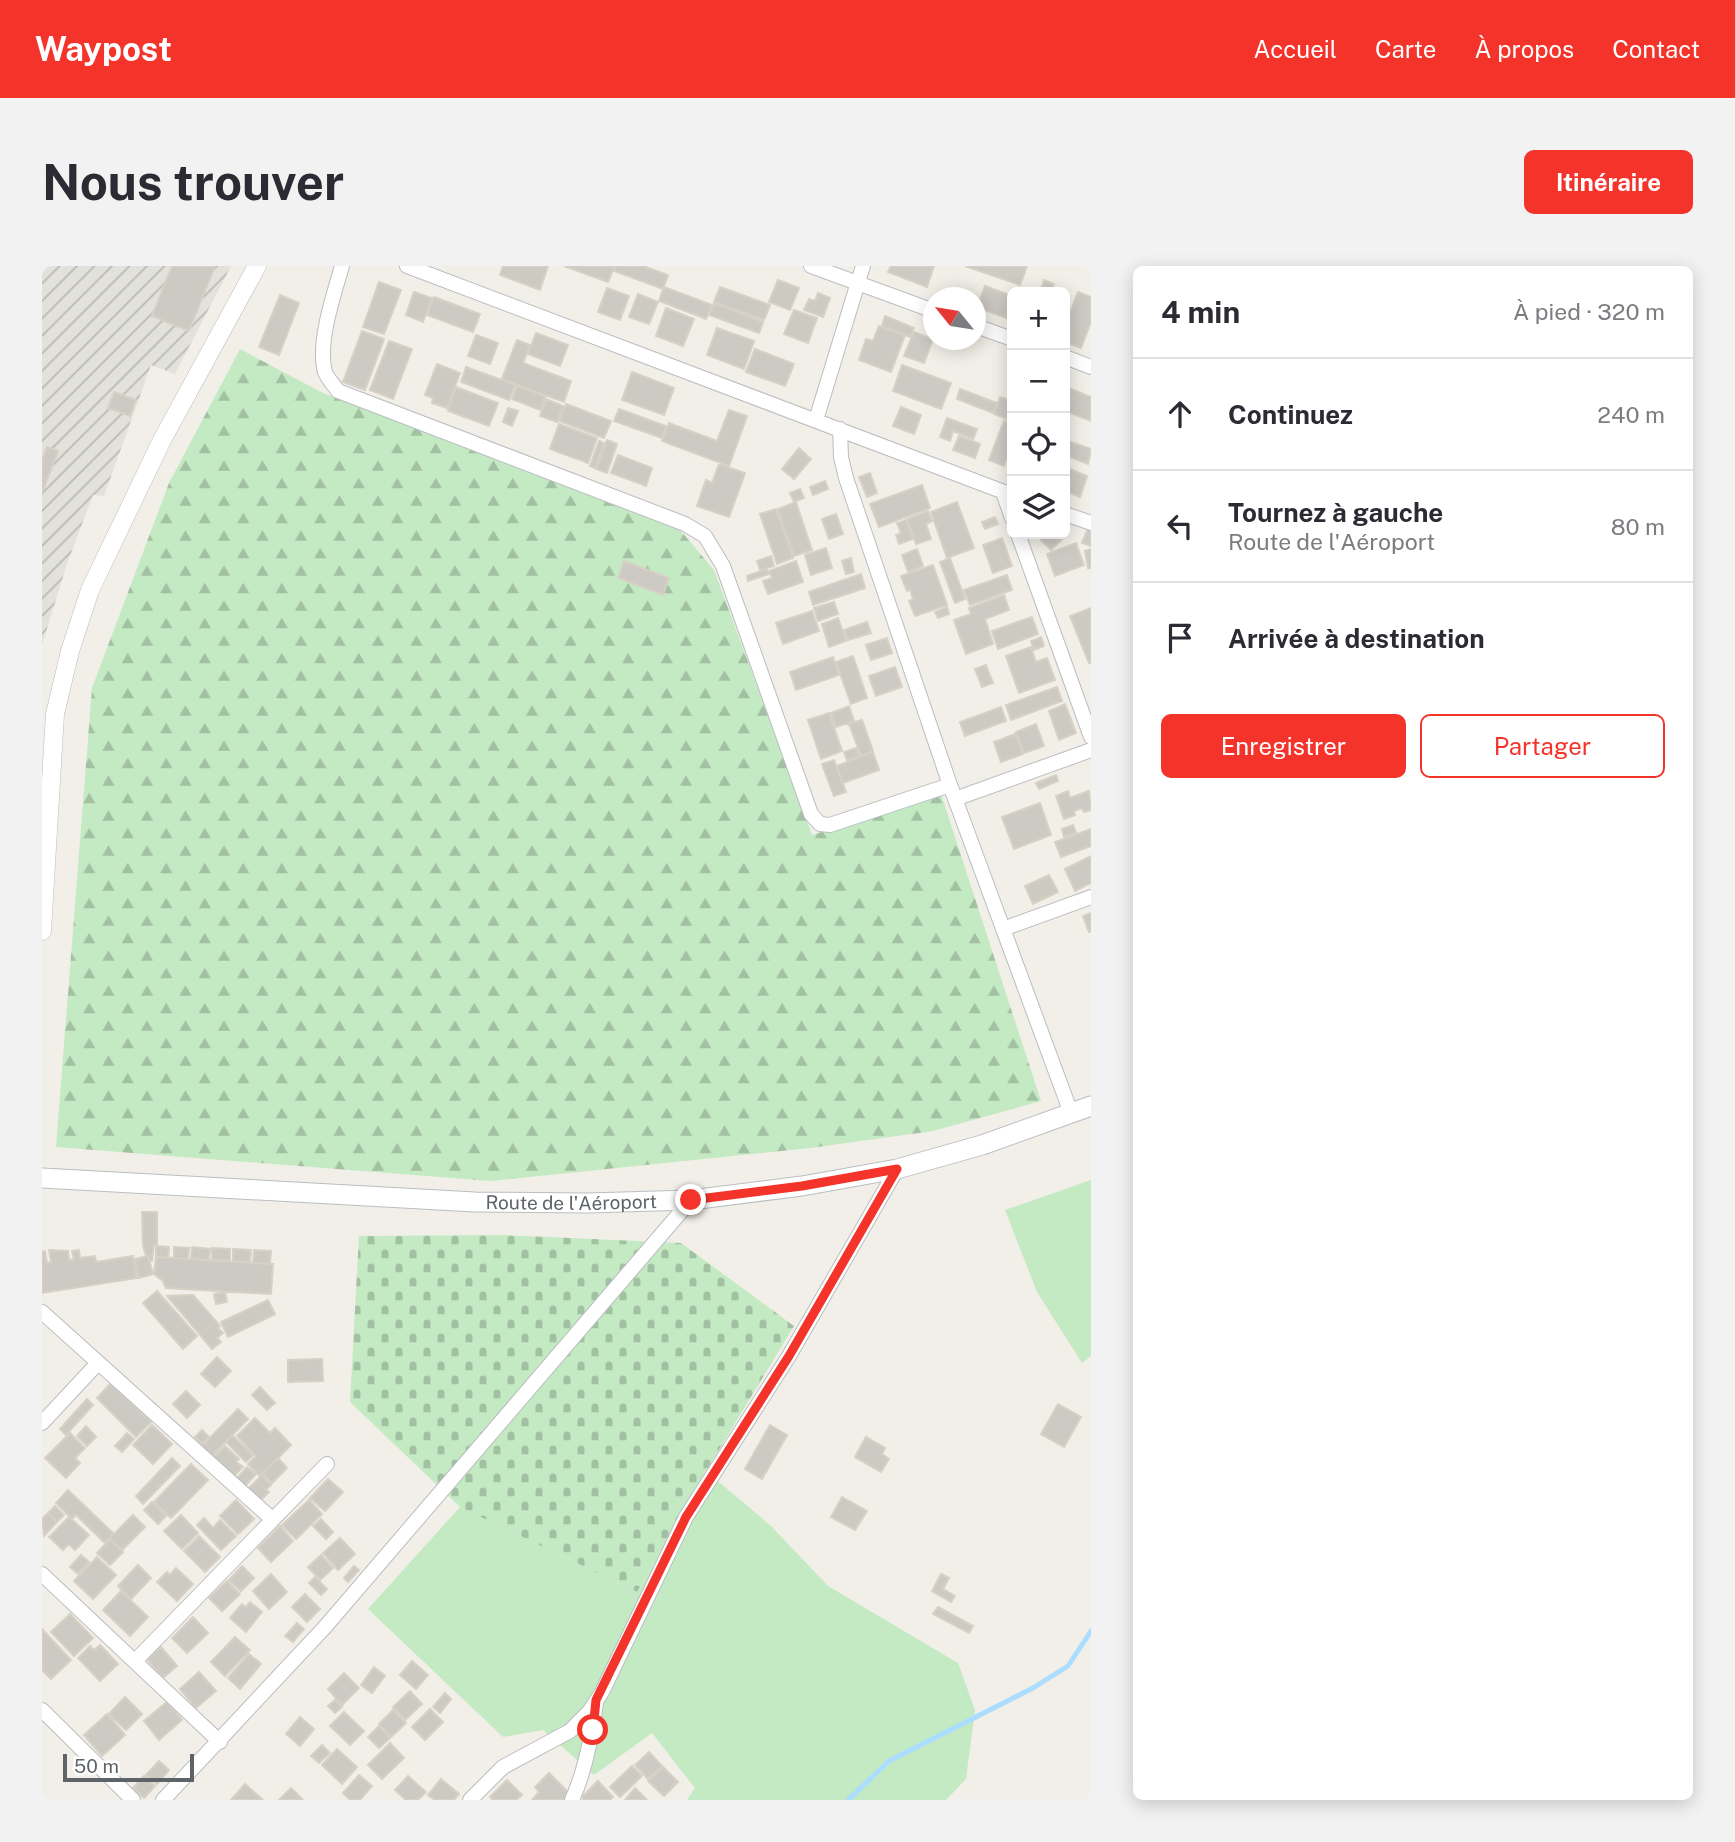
<!DOCTYPE html>
<html lang="fr">
<meta charset="utf-8">
<style>
:root{--surface:#fff;--page:#f2f2f3;--text:#2b2b33;--muted:#7c7c81;--line:#e1e1e2;--accent:#f4332b}
body{margin:0;font-family:"Public Sans",sans-serif;background:var(--page);color:var(--text)}
.controls{position:absolute;right:21px;top:21px;display:grid;overflow:hidden;border-radius:10px;box-shadow:0 4px 18px #0003}
.controls button{width:63px;height:63px;display:grid;place-items:center;padding:0;border:0;border-bottom:2px solid var(--line);background:var(--surface);color:var(--text);font:35px sans-serif}
.compass{position:absolute;left:881px;top:21px;width:63px;height:63px;border-radius:50%;background:var(--surface);box-shadow:0 4px 18px #0003;rotate:300deg}
.scale{position:absolute;left:21px;bottom:18px;width:131px;box-sizing:border-box;padding-left:7px;border:4px solid #5e6368;border-top:0;font-size:19px;line-height:24px;white-space:nowrap;color:#5e6368;-webkit-text-stroke:5px #fff;paint-order:stroke}
.stop{position:absolute;width:21px;height:21px;margin:-16px;border:5px solid #f4332b;border-radius:50%;background:#fff}
.stop.end{background:#f4332b;border-color:#fff;box-shadow:0 2px 7px #0008}
.list{margin:0;padding:0;list-style:none}
h2{display:flex;justify-content:space-between;align-items:center;height:91px;margin:0;padding:0 28px;font-size:30px}
h2 small{font-size:23px;font-weight:400;color:var(--muted)}
.list li{display:grid;grid-template-columns:46px 1fr auto;gap:21px;align-items:center;box-sizing:border-box;height:112px;padding:0 28px;border-top:2px solid var(--line)}
.list b{display:block;font-size:26px;white-space:nowrap}
.list p{margin:0;font-size:23px;white-space:nowrap;color:var(--muted)}
.list em{font-size:23px;font-style:normal;color:var(--muted)}
.actions{display:flex;gap:14px;padding:21px 28px}
.actions a{flex:1;padding:16px 0;border:2px solid var(--accent);border-radius:10px;text-align:center;font-size:24px;color:var(--accent)}
.actions .main{background:var(--accent);color:#fff}
.icon{flex:none;width:38px;height:38px;fill:none;stroke:currentColor;stroke-width:2;stroke-linecap:round;stroke-linejoin:round}
.map{position:relative;flex:none;width:1049px;height:1534px;overflow:hidden;border-radius:10px}
header{display:flex;align-items:center;gap:42px;box-sizing:border-box;height:98px;padding:0 35px;background:var(--accent);color:#fff}
header strong{font-size:33px}
nav{display:flex;gap:38px;margin-inline-start:auto;font-size:24px}
.intro{display:flex;align-items:center;justify-content:space-between;box-sizing:border-box;height:168px;padding:0 42px}
h1{margin:0;font-size:49px}
.button{padding:18px 32px;border-radius:10px;background:var(--accent);color:#fff;font-size:24px;font-weight:700}
main{display:flex;gap:42px;padding:0 42px}
aside{flex:1;background:var(--surface);border-radius:10px;box-shadow:0 4px 18px #0003}
.map>svg:first-child{display:block}
</style>
<header>
<strong>Waypost</strong>
<nav><a>Accueil</a><a>Carte</a><a>À propos</a><a>Contact</a></nav>
</header>
<div class="intro"><h1>Nous trouver</h1><a class="button">Itinéraire</a></div>
<main>
<div class="map">
<svg width="1049" height="1534" viewBox="0 0 1049 1534">
<defs>
<pattern id="industrial-furrows" width="10" height="10" patternUnits="userSpaceOnUse" patternTransform="scale(1.75)"><rect width="10" height="10" fill="#e2e1db"/><path d="M-1 1l2-2M0 10L10 0M9 11l2-2" fill="none" stroke="#babab5"/></pattern>
<pattern id="forest-firs" width="22" height="20" patternUnits="userSpaceOnUse" patternTransform="scale(1.75)"><rect width="22" height="20" fill="#c4eac3"/><path d="M5 1l3.5 6h-7zM16 11l3.5 6h-7z" fill="#a2c1a2"/></pattern>
<pattern id="cemetery-stones" width="16" height="16" patternUnits="userSpaceOnUse" patternTransform="scale(1.75)"><rect width="16" height="16" fill="#c4eac3"/><path d="M2 7V4a2 2 0 0 1 4 0v3zM10 15v-3a2 2 0 0 1 4 0v3z" fill="#a2c1a2"/></pattern>
</defs>
<rect width="100%" height="100%" fill="#f1efe7"/>
<path fill="url(#industrial-furrows)" d="M0 0H189L133 108 109 99 62 230 51 229 25 298 0 379Z"/>
<path fill="#c4eac3" d="M1049 914V1090L1040 1097 995 1026 963 944Z
M664 1205 729 1260 786 1320 916 1397 933 1444 924 1513 904 1534H645L653 1522 610 1467 552 1509 501 1464 461 1471 326 1343 418 1241 595 1326Z"/>
<path fill="url(#forest-firs)" d="M198 83 281 127 639 265 672 304 770 569 899 528 999 835 891 865 768 882 449 915 14 881 50 422 127 217Z"/>
<path fill="url(#cemetery-stones)" d="M463 969 639 977 752 1060 664 1205 595 1326 418 1241 308 1136 317 970Z"/>
<g fill="none" stroke-linecap="round" stroke-linejoin="round">
<path stroke="#adf" stroke-width="5" d="M806 1534 847 1495 991 1422 1026 1400 1049 1365"/>
</g>
<path fill="#cdcac4" stroke="#d7d1c5" stroke-width="2" d="M130 0H173L147 65 110 50Z
M461 0H506L498 24 458 9Z
M522 0H569L572 1 566 16Z
M574 0H601L626 9 621 23 572 5Z
M849 0H892L885 21 846 6Z
M923 0H985L978 19Z
M736 14 757 22 748 44 727 36Z
M1002 14 1012 18 1009 26 999 24Z
M337 16 359 24 342 68 321 61Z
M943 20 970 30V44L967 53 935 41Z
M622 21 670 39 664 53 617 35Z
M678 21 728 39 722 54 672 36Z
M565 22 587 30 578 54 556 46Z
M372 26 390 32 381 56 364 49Z
M1036 26 1049 31V56L1039 82 1023 76V60Z
M776 27 788 32 781 51 762 44 767 33 773 35Z
M596 28 616 36 607 58 587 51Z
M238 29 257 37 237 89 217 81Z
M392 31 438 48 431 66 385 49Z
M672 37 721 56 717 67 667 49Z
M624 42 652 53 641 80 614 70Z
M752 44 775 52 766 77 742 68Z
M843 50 872 62 868 71 840 60Z
M837 60 863 69 849 106 817 94 824 73 831 75Z
M675 62 712 75 702 103 665 89Z
M320 65 342 73 323 124 301 116Z
M872 66 891 73 882 97 862 90Z
M494 67 526 79 518 100 486 88Z
M434 69 456 77 448 98 426 90Z
M475 74 488 79 481 97 529 115 522 136 460 113Z
M347 75 370 83 351 133 328 124Z
M713 83 752 98 743 120 704 106Z
M395 98 418 107 405 142 390 137 391 132 383 129Z
M860 99 909 117 899 143 851 125Z
M424 101 473 119 467 134 419 116Z
M590 106 632 122 622 149 580 134Z
M475 120 503 130 498 144 470 133Z
M414 121 456 137 447 160 406 145Z
M918 123 955 137 951 147 915 133Z
M1029 123 1049 131V155L1023 145Z
M72 126 94 134 88 150 66 142Z
M958 131 970 135V155L952 148Z
M504 133 521 140 515 156 498 150Z
M524 138 569 155 562 172 517 155Z
M859 141 879 149 872 168 851 160Z
M466 142 476 145 470 160 461 156Z
M577 143 624 160 620 172 572 155Z
M687 144 705 150 687 200 620 175 627 157 675 175Z
M905 152 935 163 931 173 911 165 908 175 898 171Z
M962 155 970 158V196L964 194 962 200 947 194Z
M517 158 555 172 546 197 508 183Z
M917 170 938 178 933 192 911 184Z
M565 174 575 178 565 207 554 203Z
M1023 174 1049 183 1046 198 1023 189Z
M557 175 562 177 553 202 548 200Z
M5 181 16 185 0 227V194Z
M757 182 769 193 752 213 740 203Z
M576 189 610 202 604 220 569 207Z
M677 198 703 207 687 251 655 240 664 214 670 217Z
M1023 201 1045 210 1038 231 1023 225Z
M828 207 835 227 825 231 817 211Z
M783 215 786 223 771 229 768 221Z
M880 219 888 242 837 261 828 238Z
M758 223 762 232 752 236 748 227Z
M754 236 770 284 752 290 736 243Z
M915 236 932 282 905 292 889 246Z
M734 243 751 292 735 298 718 248Z
M886 245 890 255 884 258 889 273 874 278 865 253Z
M794 248 801 268 787 273 780 253Z
M953 251 956 258 943 263 940 256Z
M864 254 871 273 857 278 854 269 859 267 855 257Z
M1046 262 1049 263V280L1040 277Z
M1005 268H1015L1020 273 1009 284 999 274Z
M960 272 970 300 951 307 941 279Z
M1034 277 1042 299 1013 310 1005 288Z
M784 282 790 302 769 309 763 289Z
M875 283 881 300 866 306 860 289Z
M1049 283V302H1046L1043 285Z
M729 290 732 300 718 304 715 295Z
M809 292 812 306 804 308 800 295Z
M908 292 923 333 913 337 898 296Z
M582 295 627 312 621 329 576 312Z
M754 295 761 316 726 328 721 315 730 312 727 305Z
M891 299 905 339 873 350 867 335 871 333 868 323 865 325 859 310Z
M725 303 727 308 706 315 705 310Z
M819 308 823 322 771 339 767 326Z
M965 309 970 324 928 339 922 324Z
M962 329 967 344 943 353 951 378 924 388 912 354 929 348 927 342Z
M792 336 796 348 776 355 772 342Z
M905 341 907 348 896 352 893 346Z
M1049 342V397H1047L1028 350Z
M770 345 777 365 741 378 734 357Z
M990 351 996 368 956 383 950 365Z
M796 352 804 375 787 381 780 358Z
M825 356 829 367 806 374 802 364Z
M999 371 1002 380 992 384 989 375Z
M845 372 850 387 829 394 824 379Z
M989 381 994 396 1005 392 1013 414 977 427 964 390Z
M811 390 825 432 809 438 794 396Z
M791 391 797 409 754 424 748 406Z
M944 399 951 417 940 421 933 403Z
M853 401 860 421 834 430 827 410Z
M1015 421 1020 435 969 454 964 439Z
M1023 438 1034 467 1017 474 1007 445Z
M807 440 812 455 794 461 789 447Z
M959 441 964 455 923 470 918 456Z
M787 447 800 485 779 493 766 454Z
M820 454 831 485 819 490 807 458Z
M994 458 1002 480 982 487 974 466Z
M973 468 981 488 959 496 952 476Z
M814 482 817 490 805 494 802 486Z
M831 486 837 504 801 517 795 500Z
M792 494 804 526 792 530 780 498Z
M1014 509 1016 515 997 523 994 517Z
M1026 525 1028 532 1047 525 1049 544 1042 546 1040 542 1032 545 1033 549 1022 553 1014 530Z
M998 537 1009 569 972 583 960 551Z
M1031 559 1034 567 1022 571 1020 563Z
M1049 563V580L1019 591 1013 576Z
M1049 590V617L1033 625 1023 603Z
M1007 609 1016 626 991 638 983 620Z
M1049 647V665L1047 666 1041 650Z
M100 946H115V979H112L110 995H107L106 990H104L101 979Z
M114 980 127 981 126 992 114 991Z
M132 981 147 982 146 993 132 992Z
M150 981 168 983 167 994 149 993Z
M170 982 188 983V995L170 994Z
M191 983 209 984 208 996 191 995Z
M7 984 26 985 27 994 32 993 30 985 37 984 38 992 53 990 54 996 91 990 95 1012 0 1027V986L3 985 5 997 9 996Z
M212 984 229 985 228 998 211 997Z
M106 990 111 1008 97 1012 93 993Z
M114 991 231 998 229 1028 124 1022 121 1015 112 1008Z
M115 1025 155 1070 141 1083 101 1037Z
M183 1026 185 1036 174 1038 172 1028Z
M151 1029 178 1060 176 1062 181 1067 175 1072 179 1076 170 1083 125 1030Z
M226 1034 233 1048 186 1071 179 1056Z
M175 1091 189 1105 173 1121 159 1108Z
M280 1093 281 1115 246 1116V1094Z
M69 1117 109 1156 94 1171 55 1132Z
M218 1121 233 1137 225 1144 210 1129Z
M144 1125 158 1139 145 1152 131 1138Z
M45 1133 51 1139 24 1169 18 1163Z
M1016 1138 1039 1151 1022 1181 999 1168Z
M196 1143 206 1153 170 1190 160 1180Z
M213 1152 228 1167 233 1162 249 1179 218 1210 206 1198 214 1190 195 1170Z
M110 1159 130 1178 111 1198 91 1179Z
M728 1159 745 1169 720 1213 703 1203Z
M44 1160 54 1171 45 1180 35 1170Z
M160 1164 167 1171 160 1178 153 1171Z
M28 1167 43 1182 33 1192 38 1197 24 1212 3 1192Z
M85 1167 92 1173 80 1186 73 1180Z
M190 1169 211 1189 204 1196 184 1176Z
M824 1171 843 1182 840 1188 847 1193 839 1206 813 1191Z
M183 1180 197 1193 194 1196 201 1201 191 1211 171 1192Z
M130 1192 138 1200 101 1238 94 1230Z
M236 1192 245 1202 230 1217 220 1207Z
M149 1198 166 1214 129 1252 112 1236Z
M205 1201 214 1208 203 1220 195 1212Z
M220 1209 229 1219 224 1224 227 1226 217 1236 205 1224Z
M286 1213 301 1226 283 1245 268 1232Z
M26 1224 72 1268 63 1277 34 1249 30 1253 14 1237Z
M800 1231 825 1245 813 1264 789 1251Z
M194 1234 212 1253 196 1268 178 1250Z
M267 1234 280 1248 254 1273 240 1259Z
M110 1236 124 1250 116 1258 102 1244Z
M13 1240 22 1249 15 1256 6 1247Z
M6 1247 15 1256 2 1270 0 1253Z
M91 1249 103 1261 80 1284 68 1272Z
M139 1249 156 1267 140 1283 122 1265Z
M27 1251 47 1269 33 1284 27 1278 21 1284 7 1271Z
M162 1252 171 1262 178 1254 194 1270 179 1284 155 1259Z
M279 1253 291 1266 284 1273 271 1260Z
M238 1260 251 1275 229 1296 216 1282Z
M157 1270 178 1291 163 1306 142 1285Z
M298 1272 313 1288 296 1304 281 1287Z
M68 1273 81 1286 68 1299 55 1287Z
M39 1289 47 1296 36 1308 28 1301Z
M279 1289 291 1302 278 1314 266 1301Z
M55 1291 74 1309 51 1333 32 1315Z
M96 1299 109 1312 89 1333 76 1320Z
M200 1300 212 1312 199 1325 187 1314Z
M312 1300 317 1304 306 1316 302 1312Z
M134 1302 151 1318 135 1335 115 1316 125 1306 128 1309Z
M229 1308 245 1326 227 1343 211 1325Z
M899 1308 907 1312 901 1323 913 1330 909 1336 890 1325Z
M273 1311 285 1323 279 1329 267 1317Z
M185 1315 198 1328 180 1345 167 1332Z
M79 1325 106 1351 88 1370 61 1344Z
M263 1328 278 1343 265 1356 250 1341Z
M208 1336 220 1346 204 1366 188 1352 200 1338 204 1341Z
M896 1341 931 1360 927 1367 891 1348Z
M28 1348 51 1372 32 1390 9 1366Z
M151 1351 166 1367 145 1387 130 1372Z
M255 1357 262 1363 251 1376 243 1370Z
M0 1363 29 1394 9 1413 0 1404Z
M193 1371 208 1384 183 1410 169 1396Z
M58 1379 76 1398 58 1415 36 1392 48 1380 52 1384Z
M119 1381 135 1400 121 1412 105 1393Z
M207 1388 219 1398 198 1423 186 1412Z
M370 1395 386 1409 374 1423 358 1409Z
M332 1401 343 1410 330 1427 319 1419Z
M157 1406 174 1425 154 1442 138 1423Z
M302 1407 317 1422 300 1439 286 1423Z
M368 1425 380 1438 363 1454 351 1441Z
M403 1427 409 1433 398 1447 391 1441Z
M83 1431 100 1448 84 1464 67 1448Z
M293 1434 300 1441 293 1447 286 1440Z
M125 1436 140 1454 117 1474 102 1455Z
M388 1443 401 1456 383 1474 370 1461Z
M351 1444 364 1457 349 1471 337 1458Z
M302 1446 322 1465 308 1479 288 1460Z
M65 1448 83 1469 60 1490 42 1469Z
M258 1451 272 1463 258 1480 244 1468Z
M337 1460 348 1472 337 1482 326 1471Z
M348 1477 362 1492 340 1513 326 1499Z
M280 1479 288 1487 277 1497 269 1490Z
M295 1483 315 1501 300 1518 280 1499Z
M607 1486 620 1500 606 1513 593 1499Z
M117 1495 127 1504 115 1518 104 1509Z
M590 1500 600 1510 578 1531 568 1521Z
M621 1501 636 1516 622 1530 606 1515Z
M507 1507 529 1529 524 1534H490L497 1526 493 1521Z
M317 1509 330 1520 318 1534H308L301 1527Z
M102 1510 113 1520 102 1532 91 1522Z
M366 1510 384 1526 376 1534H364L353 1524Z
M399 1513 417 1528 412 1534H393L386 1529Z
M465 1514 480 1529 474 1534H451L448 1531Z
M556 1515 571 1531 568 1534H542L540 1531Z
M203 1518 221 1534H189Z
M249 1522 261 1534H237Z
M593 1522 605 1534H583Z"/>
<g fill="none" stroke-linecap="round" stroke-linejoin="round">
<defs>
<path id="minor" d="M300 0C292 28 275 77 283 106 285 112 292 119 296 125L643 258 663 270 681 300 769 548 778 558 788 559 908 519
M365 0 970 229
M769 0 892 45
M934 60 970 73
M1023 91 1049 101
M774 154 821 0
M798 163 799 191 804 212 908 519 1029 847
M961 226 970 252
M1023 248 1049 257
M976 268 1049 471
M913 533 1049 484
M961 663 1049 631
M0 1046 230 1253
M0 1157 55 1098
M0 1308 178 1476
M93 1395 285 1198
M0 1444 91 1534
M121 1534 283 1361 649 934
M428 1534 461 1501 528 1465 547 1446 560 1426 644 1251 747 1090 855 903
M530 1534C544 1503 550 1470 554 1437"/>
<path id="tertiary" d="M0 665 13 448 28 385 48 324 120 174 215 0"/>
<g id="secondary">
<path id="s1" d="M0 912 433 936 546 937 649 934 760 920 855 903 940 879 1049 840"/>
</g>
</defs>
<use href="#minor" stroke="#babdc1" stroke-width="16"/>
<use href="#tertiary" stroke="#babdc1" stroke-width="19"/>
<use href="#secondary" stroke="#babec3" stroke-width="21"/>
<use href="#minor" stroke="#fff" stroke-width="14"/>
<use href="#tertiary" stroke="#fff" stroke-width="18"/>
<use href="#secondary" stroke="#fff" stroke-width="19"/>
</g>
<g fill="none" stroke-linecap="round" stroke-linejoin="round">
<path stroke="#f4332b" stroke-width="9" d="M551 1464 554 1434 644 1251 747 1090 855 903 760 920 649 934"/>
</g>
<g text-anchor="middle" dominant-baseline="central" stroke-width="5" stroke-linejoin="round" paint-order="stroke">
<g font-size="19" fill="#5e6368" stroke="#fff">
<text stroke="none"><textPath href="#s1" startOffset="530">Route de l'Aéroport</textPath></text>
</g>
</g>
</svg>
<div class="controls">
<button>+</button>
<button>−</button>
<button><svg class="icon" aria-label="locate" viewBox="0 0 24 24"><circle cx="12" cy="12" r="6"/><path d="M12 2v4M12 18v4M2 12h4M18 12h4"/></svg></button>
<button><svg class="icon" aria-label="layers" viewBox="0 0 24 24"><path d="M12 4l9 5-9 5-9-5zM3 14l9 5 9-5"/></svg></button>
</div>
<svg class="compass" viewBox="-18 -18 36 36"><path d="M0-13l5 13h-10z" fill="#e53935"/><path d="M0 13l5-13h-10z" fill="#7c7c81"/></svg>
<div class="scale">50 m</div>
<div class="stop" style="left:551px;top:1464px"></div>
<div class="stop end" style="left:649px;top:934px"></div>
</div>
<aside>
<h2>4 min<small>À pied · 320 m</small></h2>
<ul class="list">
<li><svg class="icon" aria-label="ahead" viewBox="0 0 24 24"><path d="M12 20V5M6 11l6-6 6 6"/></svg><div><b>Continuez</b></div><em>240 m</em></li>
<li><svg class="icon" aria-label="left" viewBox="0 0 24 24"><path d="M17 20v-9H6M10 6l-5 5 5 5"/></svg><div><b>Tournez à gauche</b><p>Route de l'Aéroport</p></div><em>80 m</em></li>
<li><svg class="icon" aria-label="arrive" viewBox="0 0 24 24"><path d="M6 21V4h12l-3 4 3 4H6"/></svg><div><b>Arrivée à destination</b></div></li>
</ul>
<div class="actions"><a class="main">Enregistrer</a><a>Partager</a></div>
</aside>
</main>
